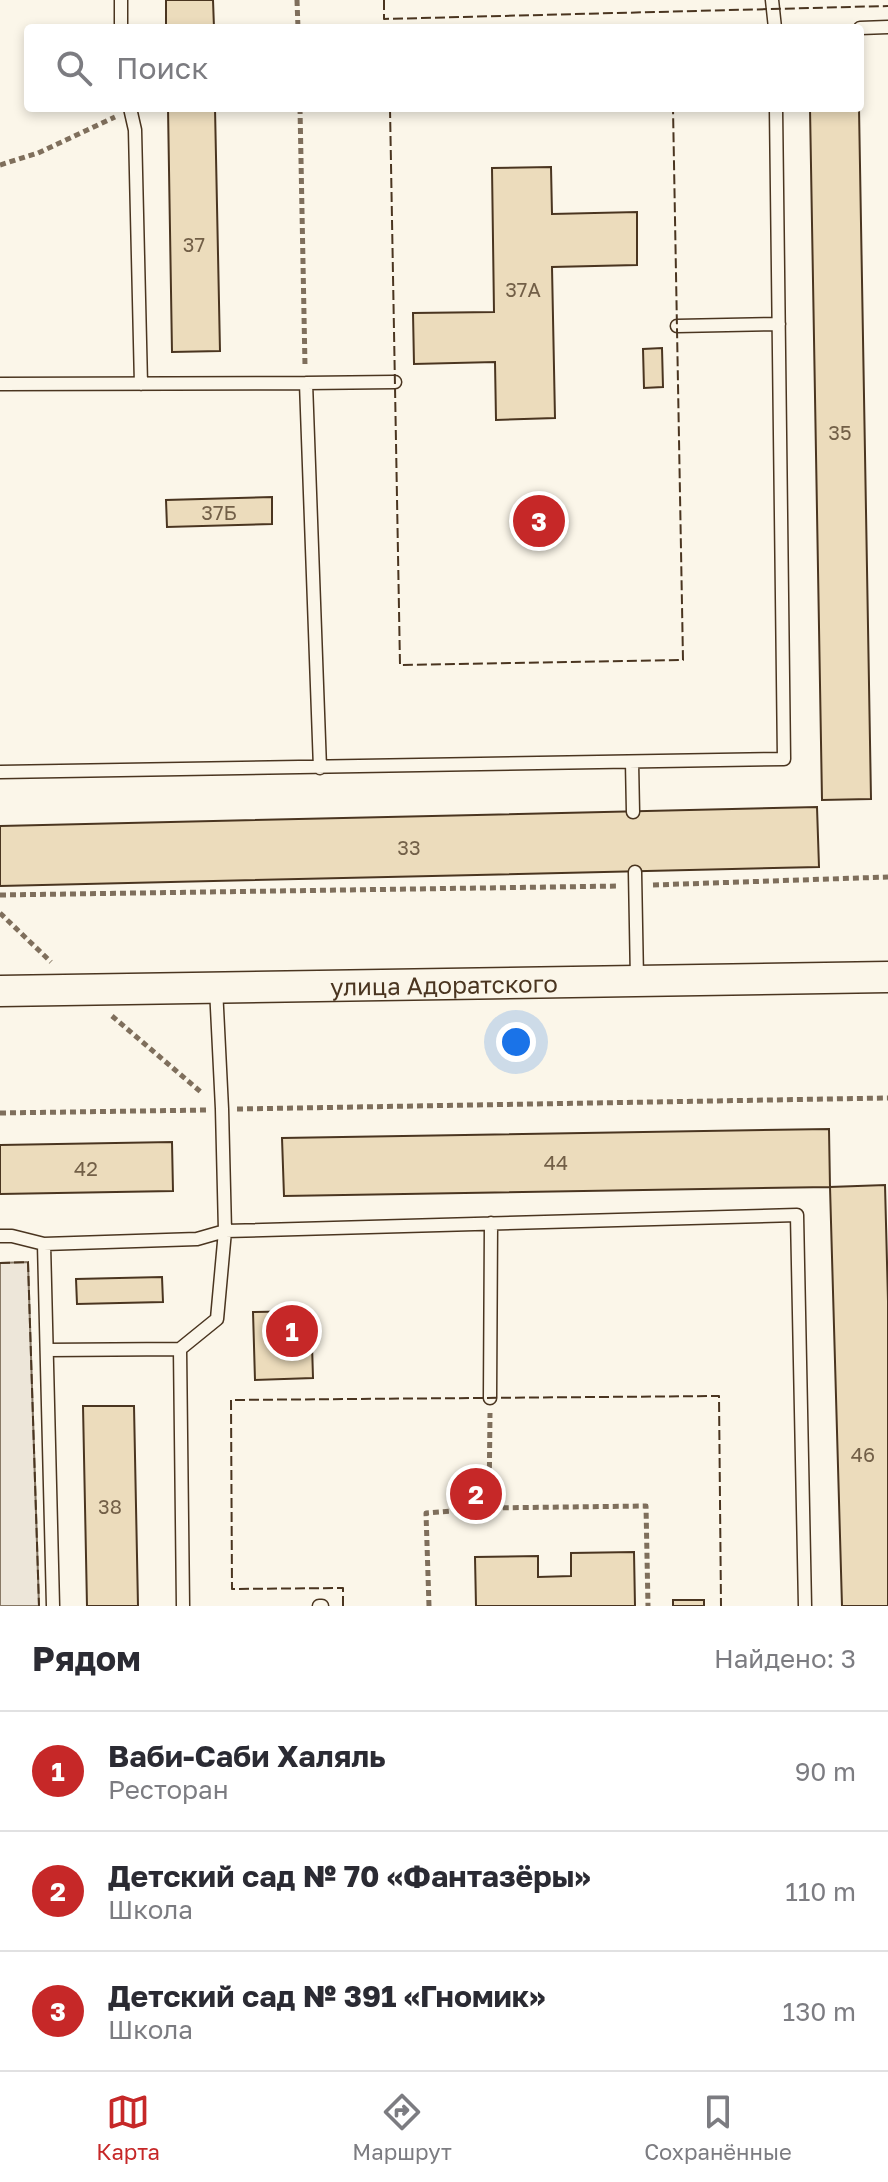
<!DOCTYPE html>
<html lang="ru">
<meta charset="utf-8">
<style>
:root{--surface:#fff;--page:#f7f7f7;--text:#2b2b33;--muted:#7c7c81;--line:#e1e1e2;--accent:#c62828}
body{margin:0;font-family:"Golos Text",sans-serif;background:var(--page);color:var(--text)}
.you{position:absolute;left:516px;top:1042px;width:28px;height:28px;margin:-20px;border:6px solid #fff;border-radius:50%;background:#1a73e8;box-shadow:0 0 0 12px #1a73e833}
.badge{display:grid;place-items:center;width:52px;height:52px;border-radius:50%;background:var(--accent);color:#fff;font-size:26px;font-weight:700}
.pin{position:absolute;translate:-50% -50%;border:4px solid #fff;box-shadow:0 2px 8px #0006}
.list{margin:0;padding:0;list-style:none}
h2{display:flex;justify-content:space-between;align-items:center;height:104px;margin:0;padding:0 32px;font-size:34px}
h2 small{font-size:26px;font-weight:400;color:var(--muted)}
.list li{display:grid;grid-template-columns:52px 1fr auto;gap:24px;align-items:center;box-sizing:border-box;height:120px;padding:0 32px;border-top:2px solid var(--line)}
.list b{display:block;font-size:30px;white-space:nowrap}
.list p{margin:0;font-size:26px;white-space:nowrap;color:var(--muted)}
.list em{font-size:26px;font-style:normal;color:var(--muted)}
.icon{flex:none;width:44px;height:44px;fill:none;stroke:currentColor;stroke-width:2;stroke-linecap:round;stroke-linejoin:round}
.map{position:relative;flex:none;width:888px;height:1606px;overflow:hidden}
.search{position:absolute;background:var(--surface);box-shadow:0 4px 12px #0003;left:24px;right:24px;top:24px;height:88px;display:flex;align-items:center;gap:20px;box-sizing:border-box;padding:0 28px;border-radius:8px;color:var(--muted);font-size:30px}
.sheet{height:464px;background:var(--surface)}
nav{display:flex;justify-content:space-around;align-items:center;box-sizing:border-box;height:112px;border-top:2px solid var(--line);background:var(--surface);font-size:22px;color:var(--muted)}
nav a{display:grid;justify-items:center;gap:4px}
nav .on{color:var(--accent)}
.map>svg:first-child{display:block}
</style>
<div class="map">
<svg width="888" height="1606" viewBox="0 0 888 1606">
<rect width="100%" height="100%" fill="#fbf6e9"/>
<path fill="#ede6d9" stroke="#887966" stroke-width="2" d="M28 1262 39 1606H0V1263Z"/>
<path fill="#ecdcbc" stroke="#4a3520" stroke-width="2" d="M166 0H213L214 28H166Z
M168 108H215L220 351 172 352Z
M810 108H859L871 799 822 800Z
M551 167 552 214 637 212V265L552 267 555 418 496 420 495 362 414 364 413 313 494 312 492 168Z
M662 348 663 387 644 388 643 349Z
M272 497V524L167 527 166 500Z
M817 807 819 867 0 886V826Z
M829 1129 830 1187 284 1196 282 1138Z
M172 1142 173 1191 0 1194V1145Z
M885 1185 888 1301V1606H842L830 1187Z
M162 1277 163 1302 77 1304 76 1279Z
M311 1311 313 1378 255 1380 253 1312Z
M83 1406H134L138 1606H87Z
M634 1552 635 1606H476L475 1557 538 1556V1577L571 1576V1553Z
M673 1600H704V1606H673Z"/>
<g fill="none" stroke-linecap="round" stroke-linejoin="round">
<defs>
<path id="service" d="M121 0V28
M772 0 775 28
M860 28 888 27
M130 108 135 130 141 384
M677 326 779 324
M306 383 395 382
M0 384 306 383 320 768
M632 762 633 812
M0 772 784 759 776 108
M635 872 637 980
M0 1236H12L44 1244 53 1606
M44 1244 197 1239 225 1231 797 1215 805 1606
M180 1349 183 1606
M47 1350 180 1349 217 1319 225 1231 222 1109 216 988
M490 1398 491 1223
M319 1606H322"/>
<g id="tertiary">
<path id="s1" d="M0 991 888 977"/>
</g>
</defs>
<use href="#service" stroke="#4a3520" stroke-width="15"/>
<use href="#tertiary" stroke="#4a3520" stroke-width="33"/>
<path stroke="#7f6f5c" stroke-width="5" stroke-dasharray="6 4" stroke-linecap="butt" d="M297 0 298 28
M300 108 305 366
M0 165 38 153 115 117
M653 885 888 877
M0 895 619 886
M0 913 51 962
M112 1016 202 1093
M237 1109 888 1098
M0 1113 207 1110
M489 1508 490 1413
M429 1606 426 1513 489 1508 646 1506 648 1606"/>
<use href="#service" stroke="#fbf6e9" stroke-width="12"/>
<use href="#tertiary" stroke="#fbf6e9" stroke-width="30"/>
<path stroke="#4a3520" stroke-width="2" stroke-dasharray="10 4" stroke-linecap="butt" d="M384 0V19L888 6
M390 108 400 665 683 660 673 108
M0 1263 28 1262 39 1606
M343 1606V1588L232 1589 231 1400 719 1396 721 1606"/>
</g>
<g text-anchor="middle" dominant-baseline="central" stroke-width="6" stroke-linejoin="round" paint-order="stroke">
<g font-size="20" fill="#725f47">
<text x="194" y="244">37</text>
<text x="523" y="289">37А</text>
<text x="840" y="432">35</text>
<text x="219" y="512">37Б</text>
<text x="409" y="847">33</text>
<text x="556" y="1162">44</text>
<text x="86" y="1168">42</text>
<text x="863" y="1454">46</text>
<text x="110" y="1506">38</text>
</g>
<g font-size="24" fill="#4a3520" stroke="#fbf6e9">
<text stroke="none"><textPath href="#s1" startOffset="444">улица Адоратского</textPath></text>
</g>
</g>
</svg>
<div class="you"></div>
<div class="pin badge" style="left:292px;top:1331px">1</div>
<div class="pin badge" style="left:476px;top:1494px">2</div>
<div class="pin badge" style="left:539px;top:521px">3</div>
<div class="search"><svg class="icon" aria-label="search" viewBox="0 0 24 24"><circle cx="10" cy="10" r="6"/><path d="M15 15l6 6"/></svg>Поиск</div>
</div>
<section class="sheet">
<h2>Рядом<small>Найдено: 3</small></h2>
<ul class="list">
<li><span class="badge">1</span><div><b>Ваби-Саби Халяль</b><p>Ресторан</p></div><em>90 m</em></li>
<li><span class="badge">2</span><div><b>Детский сад № 70 «Фантазёры»</b><p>Школа</p></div><em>110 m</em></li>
<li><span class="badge">3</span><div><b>Детский сад № 391 «Гномик»</b><p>Школа</p></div><em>130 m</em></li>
</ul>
</section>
<nav>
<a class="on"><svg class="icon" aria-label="map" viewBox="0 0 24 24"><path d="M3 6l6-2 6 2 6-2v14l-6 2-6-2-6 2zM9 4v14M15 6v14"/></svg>Карта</a>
<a><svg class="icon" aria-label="directions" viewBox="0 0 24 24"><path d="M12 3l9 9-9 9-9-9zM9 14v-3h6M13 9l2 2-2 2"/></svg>Маршрут</a>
<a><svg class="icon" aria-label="saved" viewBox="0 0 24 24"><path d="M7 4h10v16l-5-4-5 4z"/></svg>Сохранённые</a>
</nav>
